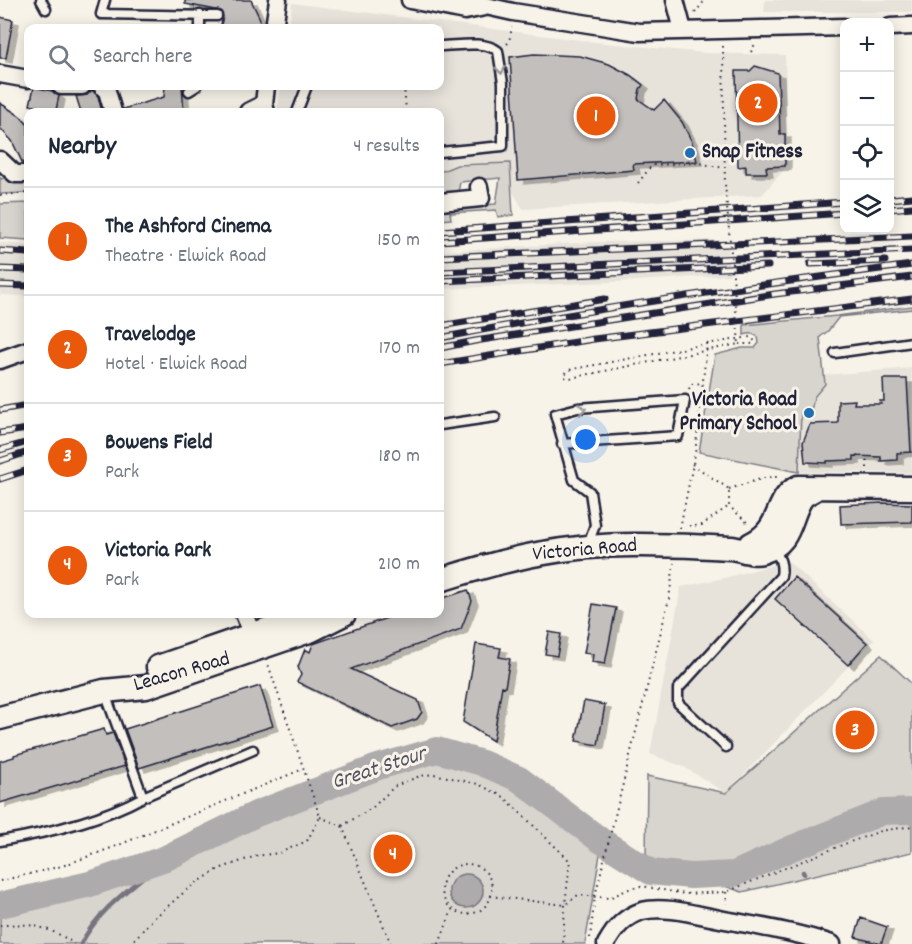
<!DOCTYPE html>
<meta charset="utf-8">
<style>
:root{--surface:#fff;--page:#f6f6f7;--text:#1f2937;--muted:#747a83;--line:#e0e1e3;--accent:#ea580c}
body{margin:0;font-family:Dekko,sans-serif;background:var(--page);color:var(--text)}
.controls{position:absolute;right:18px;top:18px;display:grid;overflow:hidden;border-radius:12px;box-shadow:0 3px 15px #0003}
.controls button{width:54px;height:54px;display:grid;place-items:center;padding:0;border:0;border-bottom:2px solid var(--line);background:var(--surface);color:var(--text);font:30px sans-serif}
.you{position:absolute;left:586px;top:440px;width:21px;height:21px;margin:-15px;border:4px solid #fff;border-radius:50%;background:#1a73e8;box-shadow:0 0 0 9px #1a73e833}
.badge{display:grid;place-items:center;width:39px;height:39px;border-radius:50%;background:var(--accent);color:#fff;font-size:20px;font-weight:700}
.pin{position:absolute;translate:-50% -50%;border:3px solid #fff;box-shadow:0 2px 6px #0006}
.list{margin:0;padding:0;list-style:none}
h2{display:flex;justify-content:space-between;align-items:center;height:78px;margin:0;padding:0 24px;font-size:26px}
h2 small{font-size:20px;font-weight:400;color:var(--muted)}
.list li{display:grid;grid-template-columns:39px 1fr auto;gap:18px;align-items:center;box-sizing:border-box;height:108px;padding:0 24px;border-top:2px solid var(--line)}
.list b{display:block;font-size:22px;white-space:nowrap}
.list p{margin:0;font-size:20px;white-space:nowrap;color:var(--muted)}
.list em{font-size:20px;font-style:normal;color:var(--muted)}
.icon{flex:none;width:33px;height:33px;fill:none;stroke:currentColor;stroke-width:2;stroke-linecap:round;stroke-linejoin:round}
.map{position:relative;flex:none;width:912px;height:944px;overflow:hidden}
.search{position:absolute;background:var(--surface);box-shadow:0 3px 15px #0003;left:24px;top:24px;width:420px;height:66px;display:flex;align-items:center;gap:15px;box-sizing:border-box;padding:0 21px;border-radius:12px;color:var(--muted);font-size:22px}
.panel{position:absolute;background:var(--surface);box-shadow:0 3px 15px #0003;left:24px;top:108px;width:420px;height:510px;border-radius:12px}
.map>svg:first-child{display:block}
</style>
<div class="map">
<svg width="912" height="944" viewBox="0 0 912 944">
<defs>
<filter id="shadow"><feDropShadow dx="6" dy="4" stdDeviation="0" flood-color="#0004"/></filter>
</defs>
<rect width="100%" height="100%" fill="#f7f3e8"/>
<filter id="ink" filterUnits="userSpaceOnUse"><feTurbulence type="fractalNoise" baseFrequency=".0167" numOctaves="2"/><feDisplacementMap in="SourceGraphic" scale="12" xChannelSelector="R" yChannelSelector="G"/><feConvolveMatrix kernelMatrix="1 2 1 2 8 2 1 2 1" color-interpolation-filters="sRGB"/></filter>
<g filter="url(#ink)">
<path fill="#e7e3db" d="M765 0H912V12H764Z
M292 3 595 42 705 53 785 55 788 165 762 195 523 209 504 177 440 182V112H277L281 86H440V28H289Z
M728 240 730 275 636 281 440 289V245H444L445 251 595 242Z
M0 243 28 245V296L0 295Z
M807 363 825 375 912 368V473L799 472 699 452Z
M788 561 874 640 726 793 684 767 650 754 681 587 724 578Z"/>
<path fill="#d8d5cf" stroke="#7d7c85" stroke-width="1.5" d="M510 163 513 215 498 217 496 210 450 213 451 219 440 220V208L496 204 500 178 460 182 458 193 440 198V172L457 165Z
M0 177 1 179 7 177C14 184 20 184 28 182V193L0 194Z
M28 203V240L0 238V204Z
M912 306V309L839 317 828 331 820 337 825 384 814 397 811 411 801 413 799 472 699 452 715 355 742 348H755L759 343 758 337C753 333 750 333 744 335V325L837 316Z
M881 655 912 684V852L742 892 646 859 647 776 726 793Z
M434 758C499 763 551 812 601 848L585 944H0V914L63 902 137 876H145L208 842 232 832 319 797 414 763Z"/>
<path fill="#aeabad" stroke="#76747f" stroke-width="1.5" d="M449 891a17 17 0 1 1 34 0a17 17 0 1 1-34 0Z"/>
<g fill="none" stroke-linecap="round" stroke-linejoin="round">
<path stroke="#76747f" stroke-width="4.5" d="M792 848 795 854
M803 872 804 874
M81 944C100 907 135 885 166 858"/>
<path stroke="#aeabad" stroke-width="26" d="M0 905 90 884 166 858 256 814 378 767 437 750 482 763 519 779 600 840 651 872 691 876 734 874 792 848 883 812 912 811"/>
</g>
<path fill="#c2bfbd" stroke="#22223b" stroke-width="1.5" filter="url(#shadow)" d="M185 0H251L260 19 259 28H220L223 17 221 11 185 4Z
M0 17 13 20 6 58H0Z
M534 54 580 56 609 64 630 75 643 85 640 89 638 99 654 110 664 100 682 122 692 142 697 161 633 164 634 170 518 180 510 57Z
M755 66 778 73 780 134H785V166L766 167 767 173H746V166L738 167 736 71H750Z
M165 86H182L184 112H123V109L164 97Z
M34 87 52 91 59 96 56 110 30 105Z
M92 90 98 96 102 112H81L76 96 87 95Z
M0 103 20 116 28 125V164H23L12 141 0 128Z
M883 379H907L911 452 897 453V460L881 461V457L854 456V460L827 461V463L805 462 803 442 810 424 838 423V401L855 400 854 404H881L880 401H884Z
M883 503 912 504V522L841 524 840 505Z
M794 577 867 643 848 665 775 599Z
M468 590 472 601 461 629 351 669 418 700 422 712 417 719 392 728 297 682 301 675 298 667 305 649 310 652 313 644 398 614H440V599Z
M593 604 616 608 605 664 592 662 593 654 584 653Z
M549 632 561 634 557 656 545 654Z
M476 644 501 648 499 657 510 659 505 687 502 686 493 741 463 722Z
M260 686 273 726 139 768 125 729Z
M584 701 605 705 598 745 576 741Z
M104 729 106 735 113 733 125 766 0 803V761L14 757V755Z
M861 918 887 927 881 944 855 937Z"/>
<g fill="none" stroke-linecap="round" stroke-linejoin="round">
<defs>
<path id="lane" d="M41 0 46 9
M105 0 101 14 217 16
M200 28V15
M440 46C457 46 483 40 498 51L503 83V146L440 152
M189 91 197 86
M297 112 307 86
M835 353 912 342
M440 425 495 417
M562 444 678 436 685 400 578 408 555 414 574 480 590 492 595 525 588 544
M105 693 143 797
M726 747 678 703V689L781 576C783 564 780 558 773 548
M0 841C48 833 99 821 143 797L253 750"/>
<path id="street" d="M410 0 465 11 485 7
M468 0 486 6 513 12 639 32 844 27
M675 0 683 30
M890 27 912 26
M274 28 278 0
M0 74 28 79
M61 86H82
M102 86 107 91 113 112
M266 86 264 104 266 112
M248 112 264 104
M0 160 15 174H28
M440 202 481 198 479 187
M0 360 28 350
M244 614 256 643
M606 944C615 928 624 917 642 911 664 905 698 915 720 919 757 926 795 932 832 944"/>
<path id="secondary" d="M751 544C783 530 774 499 798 487L912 488
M440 580C509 558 567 544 640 545 671 545 701 546 731 548 742 549 752 555 762 552 792 543 788 520 801 499 804 494 811 492 815 489
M158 667 306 616 318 614
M0 718 104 691 146 687 312 630 344 614"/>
</defs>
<use href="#lane" stroke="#22223b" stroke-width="13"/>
<use href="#street" stroke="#22223b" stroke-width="21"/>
<use href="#secondary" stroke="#22223b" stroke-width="27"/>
<path stroke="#22223b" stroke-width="2" stroke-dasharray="1.5 4.5" stroke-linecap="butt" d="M695 13 705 0
M507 44 509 42 512 27
M723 46 725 184
M751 52 755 44
M404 86 406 111
M638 183 652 165 698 163 724 168
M0 195 28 193
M689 389 691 384 704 383
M692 464 729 489V506L750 525
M867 468V457
M729 489 767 477H779
M689 526 702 525 729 506
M680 528 695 454 707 344 750 337 755 341 751 344H739
M320 817 342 826 372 808 395 786 420 776 434 774 478 784 504 797 570 861 565 905 563 944
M342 826 391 944
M442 889a25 25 0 1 1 50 0a25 25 0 1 1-50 0Z
M0 881 62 866 114 847 303 769
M726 892 727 904
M490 896 565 905 578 895 609 898 629 889 641 886 685 894 726 892 847 843 881 831 912 826
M0 926C27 921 53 928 74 944
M590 938 595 896 669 599 674 563
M130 944 153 919 190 887 219 869 256 856 279 853 307 841 320 817 268 664
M439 944 452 910"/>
<use href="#lane" stroke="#f7f3e8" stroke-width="8"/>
<use href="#street" stroke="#f7f3e8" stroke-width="16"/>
<use href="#secondary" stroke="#f7f3e8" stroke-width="22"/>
<defs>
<path id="rail" d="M890 199 912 197
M890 209 912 207
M440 231 844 202
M440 241 844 213
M0 251 28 253
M440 257 912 236
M810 264 885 261
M0 269 28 270
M440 272 912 250
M440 281 768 266
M0 285 28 286
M440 326 605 299
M440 338C596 308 754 285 912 265
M440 348 475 341 775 294 912 277
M440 364 594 339 912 299
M0 410 28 405
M0 433 28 429
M0 450 28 442
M0 461 28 452
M0 479 28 470"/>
</defs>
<use href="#rail" stroke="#22223b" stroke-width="7"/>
<use href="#rail" stroke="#f7f3e8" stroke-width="4.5" stroke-dasharray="14" stroke-linecap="butt"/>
<path stroke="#22223b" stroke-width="2" stroke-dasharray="1.5 4.5" stroke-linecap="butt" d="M707 344 568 370 564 376 566 378H570L739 344 725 184"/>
</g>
<defs><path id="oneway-chevron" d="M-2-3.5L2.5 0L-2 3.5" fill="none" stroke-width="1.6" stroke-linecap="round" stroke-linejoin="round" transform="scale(1.5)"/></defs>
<g stroke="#97959a">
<use href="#oneway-chevron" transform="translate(501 70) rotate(82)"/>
<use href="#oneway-chevron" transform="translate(582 409) rotate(-7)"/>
</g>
</g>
<g fill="#1f6fb2" stroke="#f7f3e8" stroke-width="2">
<circle cx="690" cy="153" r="6"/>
<circle cx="809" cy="413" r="6"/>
</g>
<g text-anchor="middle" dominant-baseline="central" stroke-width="6" stroke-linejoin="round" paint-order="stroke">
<g font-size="21" font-weight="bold" fill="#22223b" stroke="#f7f3e8" text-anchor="start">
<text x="702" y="153">Snap Fitness</text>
<text x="797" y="401" text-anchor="end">Victoria Road<tspan x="797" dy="24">Primary School</tspan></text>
</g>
<g font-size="21" fill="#22223b" stroke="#f7f3e8">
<text transform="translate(585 551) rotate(-5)">Victoria Road</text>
<text transform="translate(182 673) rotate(-16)">Leacon Road</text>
</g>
<g font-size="22" font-style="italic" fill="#535263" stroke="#f7f3e8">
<text transform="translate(379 769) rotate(-18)">Great Stour</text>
</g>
</g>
</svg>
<div class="controls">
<button>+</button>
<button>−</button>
<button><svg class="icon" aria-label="locate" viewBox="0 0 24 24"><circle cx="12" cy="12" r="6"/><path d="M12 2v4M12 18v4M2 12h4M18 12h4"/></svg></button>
<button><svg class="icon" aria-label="layers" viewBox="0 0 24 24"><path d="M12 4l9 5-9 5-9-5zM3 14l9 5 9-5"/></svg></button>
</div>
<div class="you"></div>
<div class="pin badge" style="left:596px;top:116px">1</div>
<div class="pin badge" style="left:758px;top:103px">2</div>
<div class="pin badge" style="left:855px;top:730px">3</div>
<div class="pin badge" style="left:393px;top:854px">4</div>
<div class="search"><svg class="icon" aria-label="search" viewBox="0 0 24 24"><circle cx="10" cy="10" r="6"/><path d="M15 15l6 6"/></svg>Search here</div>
<section class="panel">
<h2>Nearby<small>4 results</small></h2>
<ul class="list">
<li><span class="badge">1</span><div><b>The Ashford Cinema</b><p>Theatre · Elwick Road</p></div><em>150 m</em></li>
<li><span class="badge">2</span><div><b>Travelodge</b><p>Hotel · Elwick Road</p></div><em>170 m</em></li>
<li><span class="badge">3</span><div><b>Bowens Field</b><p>Park</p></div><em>180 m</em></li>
<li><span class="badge">4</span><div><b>Victoria Park</b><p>Park</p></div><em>210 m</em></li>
</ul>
</section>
</div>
